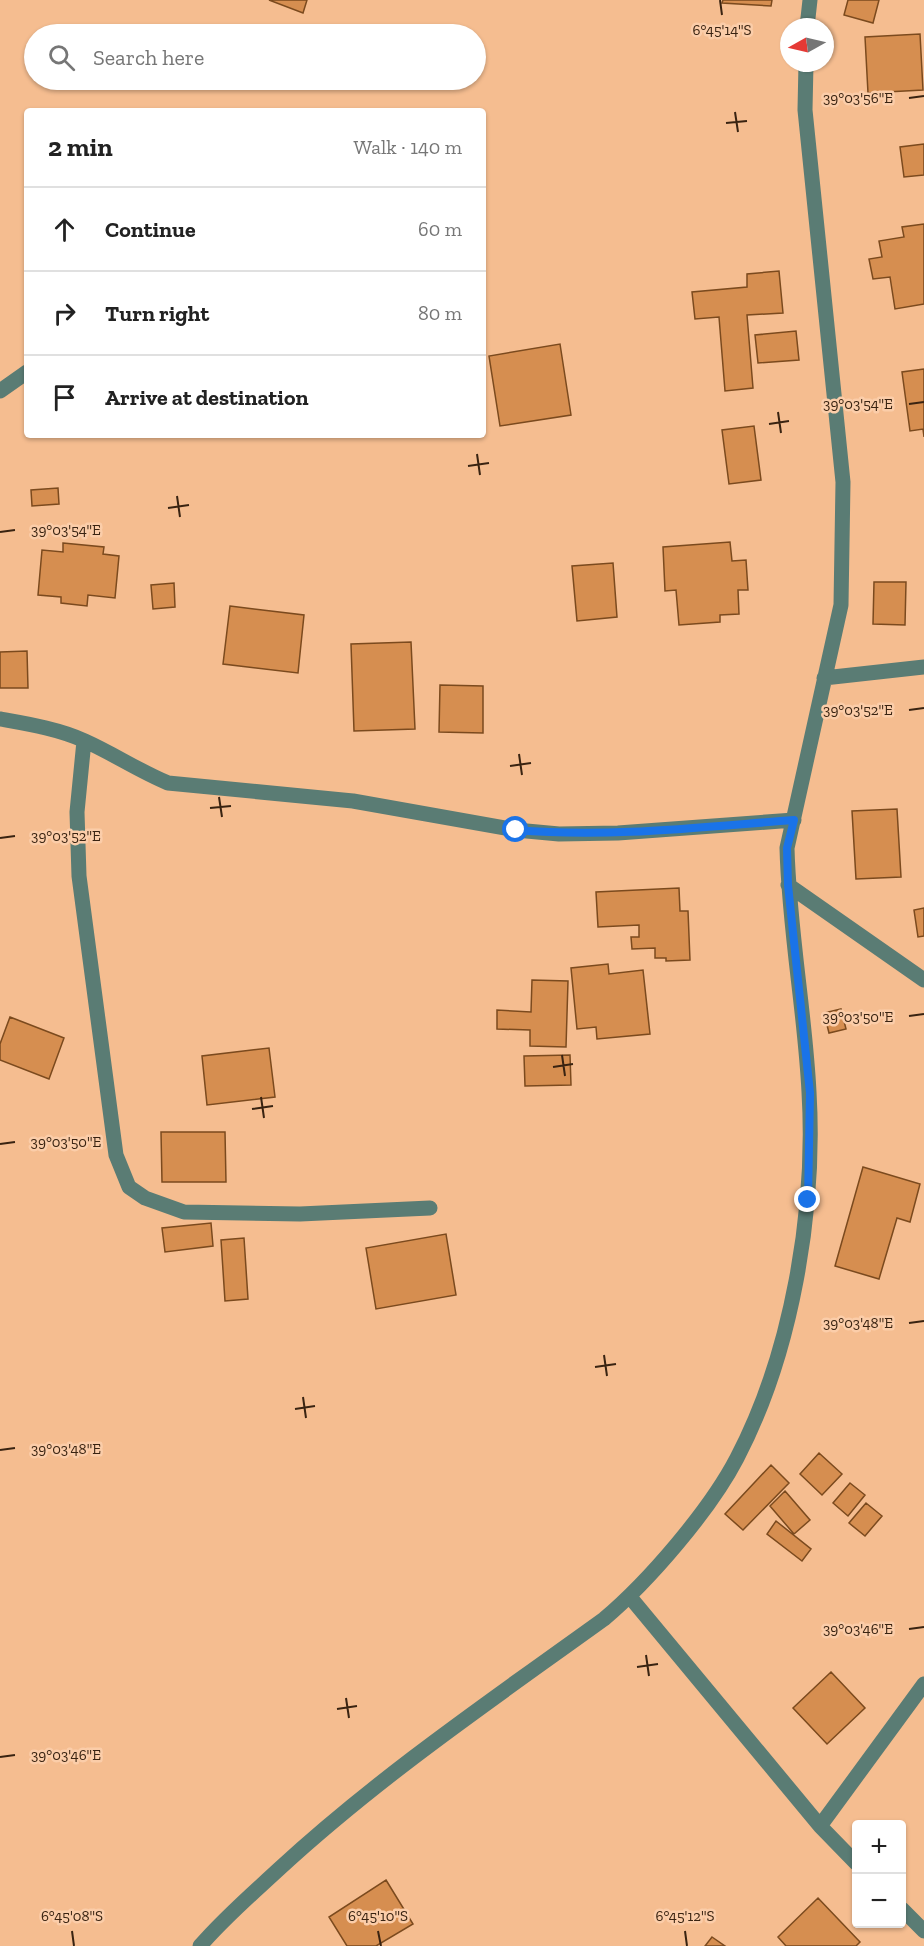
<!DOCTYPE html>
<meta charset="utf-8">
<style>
:root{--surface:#fff;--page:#f2f2f2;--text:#222;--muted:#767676;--line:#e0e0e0}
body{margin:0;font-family:"Zilla Slab",serif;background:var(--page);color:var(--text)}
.controls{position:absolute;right:18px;bottom:18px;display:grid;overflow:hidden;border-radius:6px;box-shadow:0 2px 4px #0004}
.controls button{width:54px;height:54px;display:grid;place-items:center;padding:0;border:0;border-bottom:2px solid var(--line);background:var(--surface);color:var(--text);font:30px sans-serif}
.compass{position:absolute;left:780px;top:18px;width:54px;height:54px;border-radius:50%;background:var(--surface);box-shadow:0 2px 4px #0004;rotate:262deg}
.stop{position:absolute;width:18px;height:18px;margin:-14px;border:4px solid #1a73e8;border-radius:50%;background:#fff}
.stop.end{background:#1a73e8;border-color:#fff;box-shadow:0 2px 6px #0008}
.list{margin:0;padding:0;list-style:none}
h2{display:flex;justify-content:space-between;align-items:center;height:78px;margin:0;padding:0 24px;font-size:26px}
h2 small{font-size:20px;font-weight:400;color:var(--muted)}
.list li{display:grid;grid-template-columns:39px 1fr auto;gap:18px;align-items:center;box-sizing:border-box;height:84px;padding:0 24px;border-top:2px solid var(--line)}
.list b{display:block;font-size:22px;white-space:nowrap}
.list em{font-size:20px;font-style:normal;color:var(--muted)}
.icon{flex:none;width:33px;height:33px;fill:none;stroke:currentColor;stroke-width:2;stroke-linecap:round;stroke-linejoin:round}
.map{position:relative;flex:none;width:924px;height:1946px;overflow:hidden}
.search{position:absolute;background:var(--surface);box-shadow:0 2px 4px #0004;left:24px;top:24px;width:462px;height:66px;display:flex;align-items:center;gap:15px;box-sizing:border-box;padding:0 21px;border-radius:33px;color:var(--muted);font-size:22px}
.panel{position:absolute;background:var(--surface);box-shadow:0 2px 4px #0004;left:24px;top:108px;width:462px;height:330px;border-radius:6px}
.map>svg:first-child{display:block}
</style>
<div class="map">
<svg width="924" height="1946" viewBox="0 0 924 1946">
<rect width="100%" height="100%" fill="#f5bd90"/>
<path fill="#d68e50" stroke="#7b4a1e" stroke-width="1.5" d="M269 0H307L303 13Z
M723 0H772L771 6 722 3Z
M848 0H879L873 23 844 15Z
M920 34 923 90 868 93 865 37Z
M924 144V175L904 177 900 147Z
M924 224V304L895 309 890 277 873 279 869 259 882 257 879 241 904 237 902 227Z
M779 271 783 313 747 315 753 388 725 391 719 317 695 319 692 292 747 287V274Z
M796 331 799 360 758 363 755 335Z
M560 344 571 415 500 426 489 356Z
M924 369V437L923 429 910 431 902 372Z
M754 426 761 480 729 484 722 430Z
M58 488 59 504 32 506 31 490Z
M730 542 732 561 746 560 748 590H738L739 614 720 615V622L679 625 676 590 665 591 663 547Z
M63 543 104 547 103 554 119 556 115 598 88 595 87 606 61 603V597L38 595 42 550 63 552Z
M613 563 617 617 577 621 572 566Z
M874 582H906L905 625 873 624Z
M174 583 175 607 153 609 151 585Z
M230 606 304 615 298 673 223 664Z
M411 642 415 729 354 731 351 644Z
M27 651 28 688H0V652Z
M440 685 483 686V733L439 732Z
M897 809 901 877 856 879 852 811Z
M679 888 680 911H688L690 960 666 961V958H655V948L632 949 631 937H639V925L598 927 596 892Z
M924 908V936L918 937 914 910Z
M608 964 609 974 643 970 650 1034 597 1039 596 1027 577 1029 571 968Z
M532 980 568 981 566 1047 530 1046V1030L497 1029V1010L531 1012Z
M841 1009 846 1029 829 1033 824 1013Z
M10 1017 64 1038 49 1079 0 1060V1044Z
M269 1048 275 1097 207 1105 202 1056Z
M570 1055 571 1085 525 1086 524 1056Z
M161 1132H225L226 1182H162Z
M863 1167 920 1184 910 1222 897 1218 879 1279 835 1266Z
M211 1223 213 1246 165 1252 162 1228Z
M446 1234 456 1295 376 1309 366 1248Z
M244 1238 248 1299 225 1301 221 1240Z
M819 1453 842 1474 822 1495 800 1474Z
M771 1465 789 1483 743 1530 725 1514Z
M850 1483 865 1495 848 1516 833 1503Z
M785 1491 810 1520 794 1534 770 1506Z
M866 1503 882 1516 865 1536 849 1523Z
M776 1521 811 1549 802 1561 767 1534Z
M831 1672 865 1708 827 1744 793 1708Z
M386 1880 413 1924 376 1946H347L329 1917Z
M818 1898 860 1942 856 1946H786L778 1937Z
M712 1937 725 1946H705Z"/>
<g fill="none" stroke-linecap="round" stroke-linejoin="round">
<path stroke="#5a7c74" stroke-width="15" d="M807 27 810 0
M0 391 27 372
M824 678 924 667
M0 719C28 724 59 729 85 741 114 754 139 771 168 783L353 801 516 830 559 834 618 833 794 820
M84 741 77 812 79 876 116 1155 129 1187 145 1198 184 1212 300 1214 430 1208
M788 885 924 980
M630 1597 820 1826 856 1863
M820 1826 924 1684
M902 1909 924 1931
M200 1946C224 1918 252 1894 279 1869 380 1776 493 1699 604 1619 649 1581 710 1510 737 1458 792 1353 816 1210 809 1092 805 1011 789 930 787 848L841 605 843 482 805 110 806 63"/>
</g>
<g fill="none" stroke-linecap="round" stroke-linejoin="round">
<path stroke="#1a73e8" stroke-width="8" d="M516 830C609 838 701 827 794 820L787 848 788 885 810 1093 808 1200"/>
</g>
<path fill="none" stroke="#392311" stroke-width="2" d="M720 0 722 15M909 98 924 96M735 112 738 132M726 123 747 121M909 404 924 402M778 412 781 433M769 424 789 421M477 454 480 475M468 466 489 463M177 496 180 517M168 508 189 505M0 532 15 530M909 710 924 708M519 754 522 775M510 766 531 763M219 797 222 817M210 808 231 806M0 838 15 836M909 1016 924 1014M562 1055 565 1076M553 1067 573 1064M261 1097 264 1118M252 1109 273 1106M0 1144 15 1142M909 1323 924 1321M604 1355 607 1376M595 1367 616 1364M303 1397 306 1418M295 1409 315 1406M0 1450 15 1448M909 1629 924 1627M646 1655 649 1676M637 1667 658 1664M346 1698 349 1718M337 1709 357 1706M0 1757 15 1755M72 1931 74 1946M378 1931 381 1946M685 1931 687 1946"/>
<g font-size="15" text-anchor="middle" fill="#392311" stroke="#fbcda9" stroke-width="5" stroke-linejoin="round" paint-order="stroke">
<text x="722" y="35">6°45'14"S</text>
<text x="858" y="103">39°03'56"E</text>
<text x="858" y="409">39°03'54"E</text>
<text x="66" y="535">39°03'54"E</text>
<text x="858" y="715">39°03'52"E</text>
<text x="66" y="841">39°03'52"E</text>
<text x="858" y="1022">39°03'50"E</text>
<text x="66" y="1147">39°03'50"E</text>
<text x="858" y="1328">39°03'48"E</text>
<text x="66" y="1454">39°03'48"E</text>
<text x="858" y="1634">39°03'46"E</text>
<text x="66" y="1760">39°03'46"E</text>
<text x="72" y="1921">6°45'08"S</text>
<text x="378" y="1921">6°45'10"S</text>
<text x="685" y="1921">6°45'12"S</text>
</g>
</svg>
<div class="controls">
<button>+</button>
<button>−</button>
</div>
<svg class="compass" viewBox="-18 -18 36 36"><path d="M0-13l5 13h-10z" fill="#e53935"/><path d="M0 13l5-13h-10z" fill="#767676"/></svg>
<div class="stop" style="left:516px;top:830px"></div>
<div class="stop end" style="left:808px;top:1200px"></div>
<div class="search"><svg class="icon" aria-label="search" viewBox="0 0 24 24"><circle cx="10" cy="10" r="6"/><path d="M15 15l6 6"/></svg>Search here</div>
<section class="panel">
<h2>2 min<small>Walk · 140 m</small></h2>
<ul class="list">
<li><svg class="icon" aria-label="ahead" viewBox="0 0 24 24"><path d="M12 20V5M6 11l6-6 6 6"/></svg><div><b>Continue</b></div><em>60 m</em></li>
<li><svg class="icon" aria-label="right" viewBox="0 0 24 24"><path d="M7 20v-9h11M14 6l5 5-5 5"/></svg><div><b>Turn right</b></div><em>80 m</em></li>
<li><svg class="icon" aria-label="arrive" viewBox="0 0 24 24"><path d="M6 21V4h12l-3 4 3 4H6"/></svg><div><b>Arrive at destination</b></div></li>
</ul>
</section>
</div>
